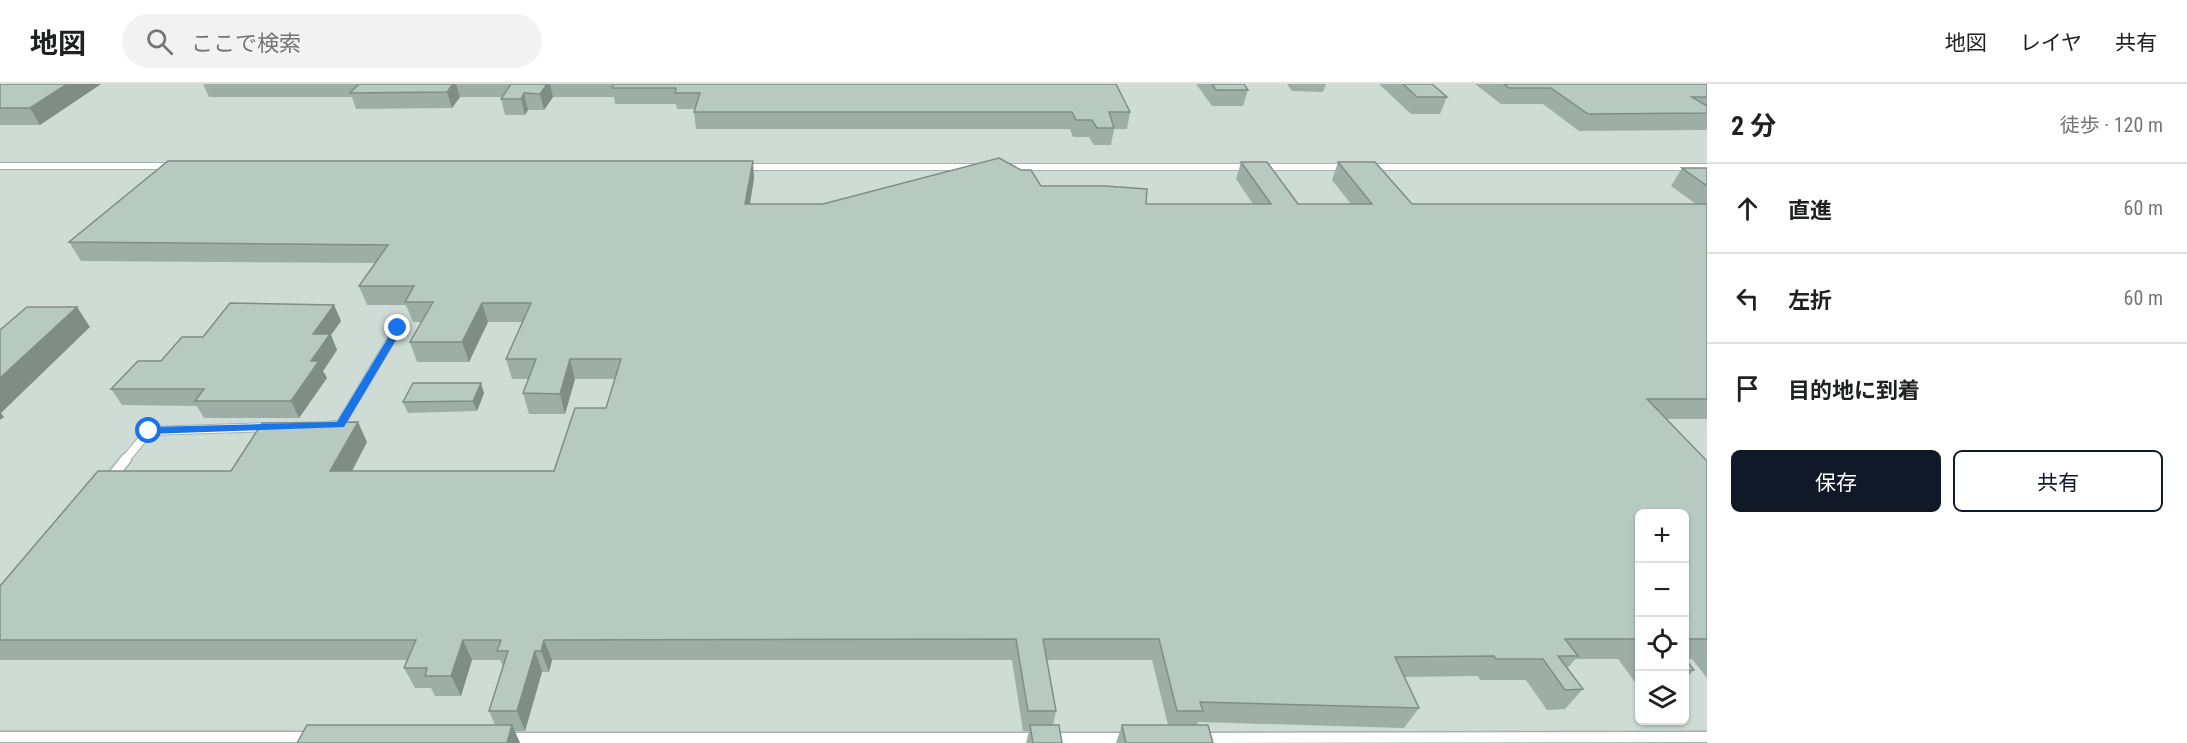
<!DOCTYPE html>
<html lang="ja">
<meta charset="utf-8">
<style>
:root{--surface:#fff;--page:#f2f2f2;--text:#202124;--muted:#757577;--line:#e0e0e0;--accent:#111827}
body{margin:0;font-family:"Roboto Condensed","Noto Sans JP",sans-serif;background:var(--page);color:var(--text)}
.controls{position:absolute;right:18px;bottom:18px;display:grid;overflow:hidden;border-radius:9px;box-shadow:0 2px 4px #0004}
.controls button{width:54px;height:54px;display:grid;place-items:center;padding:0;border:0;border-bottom:2px solid var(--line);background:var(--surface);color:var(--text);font:30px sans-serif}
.stop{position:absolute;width:18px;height:18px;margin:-14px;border:4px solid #1a73e8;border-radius:50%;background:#fff}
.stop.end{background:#1a73e8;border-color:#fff;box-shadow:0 2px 6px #0008}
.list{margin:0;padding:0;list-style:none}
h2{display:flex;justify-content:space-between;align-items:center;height:78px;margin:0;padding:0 24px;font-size:26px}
h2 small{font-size:20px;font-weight:400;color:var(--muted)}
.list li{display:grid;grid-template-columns:39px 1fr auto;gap:18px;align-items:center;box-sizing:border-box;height:90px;padding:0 24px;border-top:2px solid var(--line)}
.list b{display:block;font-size:22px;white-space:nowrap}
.list em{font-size:20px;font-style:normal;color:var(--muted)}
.actions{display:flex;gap:12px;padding:18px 24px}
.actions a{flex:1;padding:14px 0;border:2px solid var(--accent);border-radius:9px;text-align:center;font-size:21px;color:var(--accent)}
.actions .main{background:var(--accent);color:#fff}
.icon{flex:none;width:33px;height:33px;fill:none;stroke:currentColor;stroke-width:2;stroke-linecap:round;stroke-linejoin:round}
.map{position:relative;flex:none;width:1707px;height:659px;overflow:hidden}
header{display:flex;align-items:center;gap:36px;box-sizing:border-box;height:84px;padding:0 30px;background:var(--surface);border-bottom:2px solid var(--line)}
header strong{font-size:28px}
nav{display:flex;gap:33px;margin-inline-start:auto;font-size:21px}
.search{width:420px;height:54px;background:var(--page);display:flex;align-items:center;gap:15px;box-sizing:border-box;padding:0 21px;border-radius:33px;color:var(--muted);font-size:22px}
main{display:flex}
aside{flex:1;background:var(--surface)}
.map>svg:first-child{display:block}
</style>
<header>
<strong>地図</strong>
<div class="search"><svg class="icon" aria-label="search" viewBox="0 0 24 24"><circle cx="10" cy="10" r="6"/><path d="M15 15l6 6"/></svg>ここで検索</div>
<nav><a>地図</a><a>レイヤ</a><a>共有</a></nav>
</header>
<main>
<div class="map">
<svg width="1707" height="659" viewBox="0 0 1707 659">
<rect width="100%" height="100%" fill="#dfece6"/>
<path fill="#cedcd5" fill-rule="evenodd" d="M0 0H1707V659H0ZM1640 430H1684V636H1640Z"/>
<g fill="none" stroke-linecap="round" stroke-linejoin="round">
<defs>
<path id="service-far2" d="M0 82H171
M744 83H975
M1005 83H1347
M1368 83H1707"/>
<path id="service-far1" d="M333 341H340L398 244
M125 376 149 347 269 343"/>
<path id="service" d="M110 395 126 375
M0 653H309
M507 654H1038
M1050 654H1128
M1200 654 1707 653"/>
</defs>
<use href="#service-far2" stroke="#a1b4ad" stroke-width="8"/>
<use href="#service-far1" stroke="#a1b4ad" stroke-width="10"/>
<use href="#service" stroke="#a1b4ad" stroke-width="13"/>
<use href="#service-far2" stroke="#fff" stroke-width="6"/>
<use href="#service-far1" stroke="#fff" stroke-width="8"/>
<use href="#service" stroke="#fff" stroke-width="10"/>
</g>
<path fill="#9daea6" d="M0 0H101L40 41H0Z
M203 0H1116L1130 28 1127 45H1114L1111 61H1094L1089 53H1073L1070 45H696L694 28 695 25H677L676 20H615L614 13H553L544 26H528L525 31H505L501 15 502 13H460L452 24 356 25 352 13H209Z
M1196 0H1244L1248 6 1243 22H1212Z
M1287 0H1326L1323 8 1292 7Z
M1379 0H1432L1447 13 1440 30H1411Z
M1475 0H1707V46L1579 47 1543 20H1501Z
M1241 78 1298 120H1351L1332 96 1338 78 1412 120H1696L1671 102 1682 84H1707V335H1667L1707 377V594L1692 575H1686L1694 586 1684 596V429H1640V605L1618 575H1575L1567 585 1583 605 1565 625 1547 626 1526 596H1480L1478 592 1404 593 1419 624 1404 644 1198 638 1197 641 1213 659H1116L1122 641H1168L1152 576H1047L1056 627 1053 641 1062 659H1026L1029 647H1023L1012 576H552L549 588H542L525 647H515L520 659H297L495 641 489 627 503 582 500 576H472L461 612H435L431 604H415L404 584 407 576H0V502L231 387 367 358 352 387H554L606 324 615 295H575L565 330H529L523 309 528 295H512L506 275 522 238H488L469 278H417L410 258 422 238H413L406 221H367L359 202 375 179 81 177 69 158 754 94 750 120H823L1041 102 1146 120H1253L1236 95Z
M334 221 341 237 331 251 337 266 323 287 327 294 299 334H204L197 322 122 321 111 305 203 253Z
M484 309 477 327 408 329 403 318Z"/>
<path fill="#808d87" d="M67 0H101L40 41 30 24Z
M453 0H456L460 13 452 24 447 8Z
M547 0H550L553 13 544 26 540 10Z
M524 9 528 26 525 31 521 15Z
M753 77 754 94 747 138 745 120Z
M482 219 488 238 469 278 462 258Z
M334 221 341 237 331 251 337 266 323 287 327 294 299 334 291 317 311 277 313 250Z
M77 223 90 243 1 329 4 333 0 336V294Z
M570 275 575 295 565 330 560 310Z
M481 299 484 309 477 327 473 317Z
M358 338 367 358 341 408 330 387Z
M463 556 472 576 461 612 451 592Z
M544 556 552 576 549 588 541 567Z
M535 567 542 588 525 647 517 627Z
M512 641 520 659H507Z"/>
<path fill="#b7cac1" stroke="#808d87" stroke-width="1.5" d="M0 0H67L30 24H0Z
M359 0H453L447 8 350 9Z
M511 0H547L540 10 524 9 521 15H501Z
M614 0H1116L1130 28H1109L1114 44H1097L1092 36H1076L1072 28H694L700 9H675L676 4H612Z
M1212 0H1244L1248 6H1216Z
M1403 0H1432L1447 13H1417Z
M1504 0H1707V13H1692L1707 22V29L1588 30 1551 4H1509Z
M999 74 1021 86H1031L1041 102H1105L1147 105 1146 120H1271L1241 78H1267L1298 120H1372L1338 78H1375L1412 120H1707V315H1647L1707 377V555H1684V429H1640V559L1637 555H1565L1578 572H1558L1583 605 1565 606 1543 575H1496L1494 572 1395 573 1419 624 1200 618 1203 627H1177L1159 555H1043L1056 627H1028L1016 555 544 556 541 567H535L517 627H489L508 567H497L501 556H463L451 592H425L427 584H404L416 556H0V502L98 387H231L262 339 358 338 330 387H554L575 324H606L621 275H570L560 310 523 309 536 275H506L531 219H482L462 258H410L433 218H405L414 202H359L388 161 69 158 168 77H753L745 120H823Z
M1682 84H1707V102Z
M230 219 334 221 313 250H330L311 277H319L291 317H195L204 305H111L138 277H161L182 253H203Z
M27 223H77L0 294V246Z
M413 299H481L473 317 403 318Z
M1684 574 1694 586 1684 587Z
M307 641H512L507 659H297Z
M1030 641H1059L1062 659H1033Z
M1122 641H1208L1213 659H1126Z"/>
<path fill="#1a73e8" d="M395 242 403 244 344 343 149 350 144 347 149 343 337 338Z"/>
</svg>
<div class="controls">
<button>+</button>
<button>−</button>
<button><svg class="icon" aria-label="locate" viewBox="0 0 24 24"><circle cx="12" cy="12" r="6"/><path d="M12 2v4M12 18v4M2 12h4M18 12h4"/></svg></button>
<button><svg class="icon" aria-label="layers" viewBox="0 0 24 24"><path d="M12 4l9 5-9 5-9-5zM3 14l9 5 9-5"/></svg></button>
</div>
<div class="stop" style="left:149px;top:347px"></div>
<div class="stop end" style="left:398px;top:244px"></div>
</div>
<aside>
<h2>2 分<small>徒歩 · 120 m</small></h2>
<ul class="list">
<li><svg class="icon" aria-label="ahead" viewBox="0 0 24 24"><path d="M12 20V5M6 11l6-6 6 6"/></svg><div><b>直進</b></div><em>60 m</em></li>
<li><svg class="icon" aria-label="left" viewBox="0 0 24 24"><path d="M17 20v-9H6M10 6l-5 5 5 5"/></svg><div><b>左折</b></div><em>60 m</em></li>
<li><svg class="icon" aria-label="arrive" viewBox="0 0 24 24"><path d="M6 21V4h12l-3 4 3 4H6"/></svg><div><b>目的地に到着</b></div></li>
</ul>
<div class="actions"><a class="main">保存</a><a>共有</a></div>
</aside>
</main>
